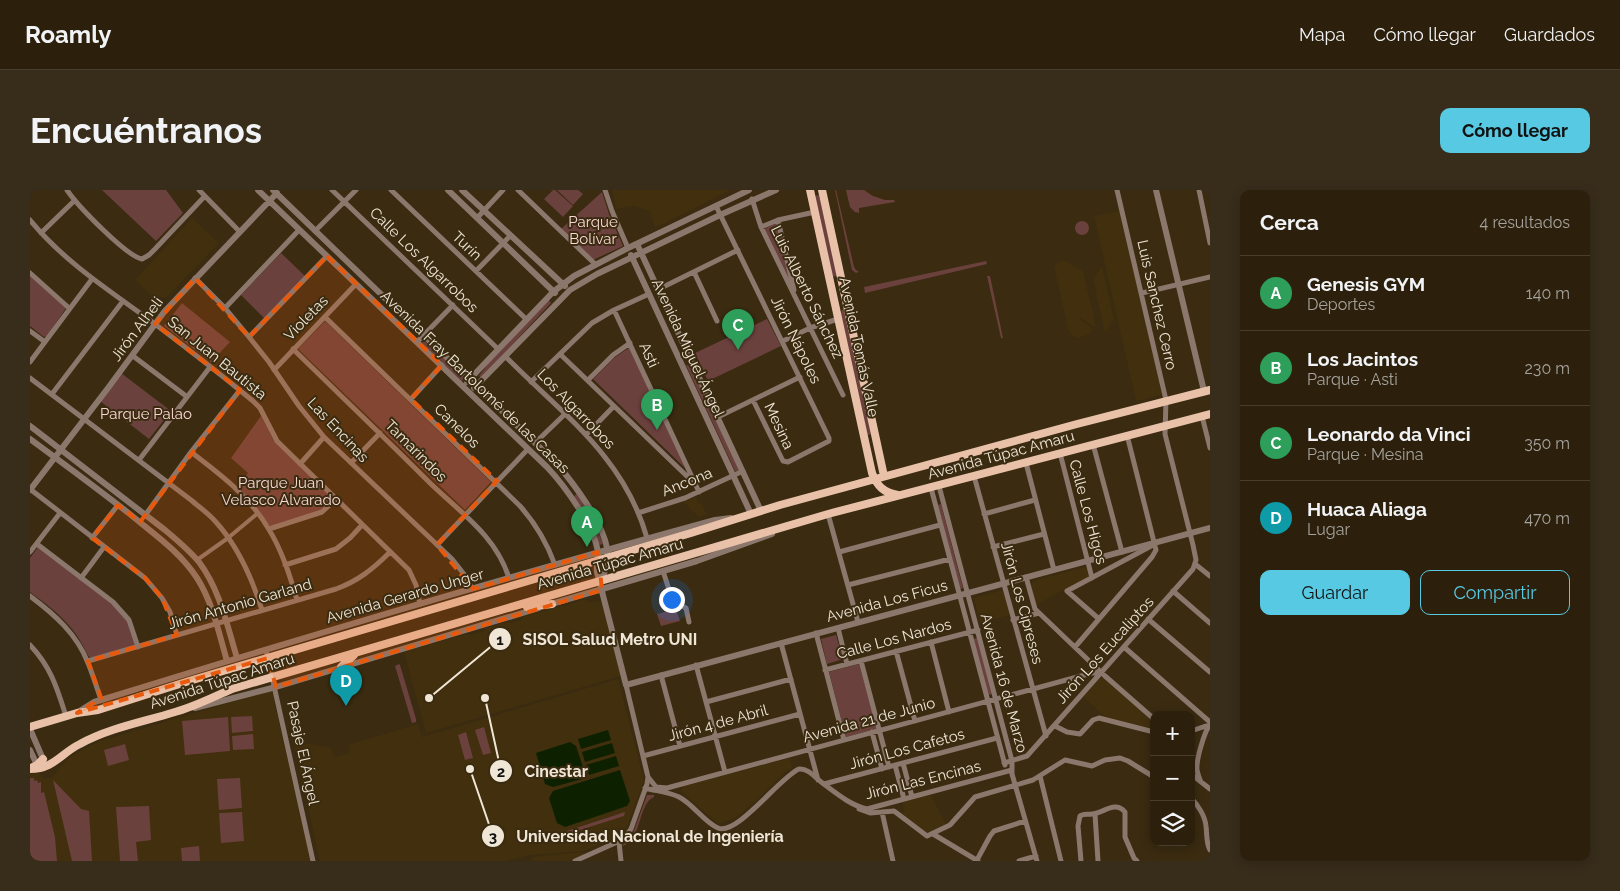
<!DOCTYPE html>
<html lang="es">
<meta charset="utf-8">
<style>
:root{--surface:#2c200d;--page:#382d1b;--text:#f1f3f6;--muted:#a6a39d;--line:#483e2e;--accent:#57c9e2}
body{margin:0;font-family:Raleway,sans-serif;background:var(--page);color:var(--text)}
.controls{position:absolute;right:15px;bottom:15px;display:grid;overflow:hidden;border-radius:10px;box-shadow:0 2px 12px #0003}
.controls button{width:45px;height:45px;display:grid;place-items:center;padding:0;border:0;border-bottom:1px solid var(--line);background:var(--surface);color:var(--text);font:25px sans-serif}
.you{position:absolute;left:641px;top:409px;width:18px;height:18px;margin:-12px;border:4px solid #fff;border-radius:50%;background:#1a73e8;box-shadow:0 0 0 8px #1a73e833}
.badge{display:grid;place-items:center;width:32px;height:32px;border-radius:50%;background:var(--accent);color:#fff;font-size:16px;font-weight:700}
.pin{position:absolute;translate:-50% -41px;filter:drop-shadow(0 1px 2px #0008)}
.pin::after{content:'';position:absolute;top:26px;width:18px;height:15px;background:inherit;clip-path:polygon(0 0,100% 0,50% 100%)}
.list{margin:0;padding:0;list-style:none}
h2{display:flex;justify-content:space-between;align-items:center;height:65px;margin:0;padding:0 20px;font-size:21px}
h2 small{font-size:16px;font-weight:400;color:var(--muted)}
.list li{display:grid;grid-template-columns:32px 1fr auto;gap:15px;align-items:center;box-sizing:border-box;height:75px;padding:0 20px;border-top:1px solid var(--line)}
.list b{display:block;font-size:19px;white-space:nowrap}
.list p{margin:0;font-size:16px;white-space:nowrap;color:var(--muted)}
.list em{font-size:16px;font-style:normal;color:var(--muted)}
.actions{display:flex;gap:10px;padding:15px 20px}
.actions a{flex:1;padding:11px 0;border:1px solid var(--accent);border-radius:10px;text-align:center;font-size:18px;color:var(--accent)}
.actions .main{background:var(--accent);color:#111}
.icon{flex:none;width:28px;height:28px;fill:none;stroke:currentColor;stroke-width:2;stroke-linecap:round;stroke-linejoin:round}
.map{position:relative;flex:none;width:1180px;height:671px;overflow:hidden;border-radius:10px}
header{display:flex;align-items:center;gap:30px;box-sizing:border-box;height:70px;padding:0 25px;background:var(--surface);border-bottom:1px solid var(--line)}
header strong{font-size:24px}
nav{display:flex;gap:28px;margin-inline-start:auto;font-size:18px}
.intro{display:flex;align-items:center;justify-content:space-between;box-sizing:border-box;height:120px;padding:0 30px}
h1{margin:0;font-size:35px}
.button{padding:12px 22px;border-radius:10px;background:var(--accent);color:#111;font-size:18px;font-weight:700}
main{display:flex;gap:30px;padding:0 30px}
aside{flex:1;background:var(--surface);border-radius:10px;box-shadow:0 2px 12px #0003}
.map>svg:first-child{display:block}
</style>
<header>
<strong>Roamly</strong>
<nav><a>Mapa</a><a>Cómo llegar</a><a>Guardados</a></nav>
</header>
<div class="intro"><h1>Encuéntranos</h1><a class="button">Cómo llegar</a></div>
<main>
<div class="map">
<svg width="1180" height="671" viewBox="0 0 1180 671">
<rect width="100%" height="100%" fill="#3a2b11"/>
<path fill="#422f0d" d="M582 0H700L625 38 620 21 604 16 586 19Z
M1090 21 1132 205 1106 211 1064 26Z
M162 28 189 53 136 108 122 106 105 90Z
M1034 70 1053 81 1065 133 1066 138 1050 128 1049 129 1061 137 1062 141 1059 144 1049 148 1044 147 1040 143 1038 139 1024 77 1026 74Z
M1072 76 1084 129 1075 143 1063 89Z
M666 307 669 314 672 313 677 325 669 327 661 320 654 312Z
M1055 377 1058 379 1059 385 1058 387 1006 415 1001 394 1003 391Z
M973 400 980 425 950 433 944 408Z
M553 410H557L560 413 567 411 572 412 591 486 396 543 374 462 437 444 439 445 454 441 456 438 478 432 481 433 491 430 493 427Z
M1070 488H1073L1124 532 1123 539 1076 527 1053 507Z
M588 489 614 590 597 637 588 646 553 661 501 665 476 671H290L263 551 301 558 304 567 319 563V556L321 554 388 534 392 547Z
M240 501 244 502 245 506 244 511 281 671H0V584L9 583 14 589 23 587 34 572 48 562 70 551Z
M760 568 762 578 755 582 726 611 705 628 689 634 650 601 654 596Z
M901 605 916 634 895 644 872 624 874 621 872 612Z
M553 662 554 665 539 671H502V667Z"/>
<path fill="#6b413d" d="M72 0H136L153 23 126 51Z
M523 0H525L543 16 533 27 514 9Z
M527 0H548L553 4 543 15Z
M805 0H806L824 77 826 80 829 82 826 83 822 80Z
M816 0H834L843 6 855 10H864L865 12 829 18V23L825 22 820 17Z
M572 2 579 24 593 56 563 70 531 39Z
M789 5 807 86 801 87 784 6Z
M1045 38a7 7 0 1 1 14 0a7 7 0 1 1-14 0Z
M747 33 763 98 734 39Z
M251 63 275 86 235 129 211 105Z
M956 71 957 74 835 103 834 97Z
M0 86 36 118 17 146 14 147 0 136Z
M957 86H960L973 148H971Z
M519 110 521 113 451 188 449 186 466 163Z
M152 113 200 152 181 172 134 136Z
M814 118 841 242 840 245H837L810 123Z
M737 129 751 156 678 191 665 163Z
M295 131 461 292 435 320 268 159Z
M394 151 434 188 432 191 392 153Z
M600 157 655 278 563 189 584 168Z
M656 175 662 176 710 278 708 281H705Z
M91 183 141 221 119 249 70 211Z
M231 226 244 251 302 307V309L290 321 241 336 239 335 208 296 218 283 201 268Z
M547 304 564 331 573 354 569 355 544 307 545 305Z
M911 314 933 398 930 399 908 315Z
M8 357 83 413 97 430 106 455 61 468 59 467C54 458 49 447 42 439 30 424 15 413 0 402V368Z
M646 419 650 431 631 436 627 424Z
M806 445 813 469 797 474 791 449Z
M947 448 962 504 958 505 943 449Z
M369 474 370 475 386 529V532L382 533 365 476Z
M829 474 847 539 816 547 799 482Z
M222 526 223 541 202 543 201 527Z
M198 527 200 561 155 565 152 531Z
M454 537 461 563 453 565 445 540Z
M436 542 443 568 435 570 428 545Z
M223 544 224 559 203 560 202 546Z
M95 554 99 570 78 576 74 560Z
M0 588H4V591L7 590 8 593 11 592V603L14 602 25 647 27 671H0Z
M210 588 212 618 189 620 187 589Z
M23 590 51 619 59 621 62 671H42Z
M617 605H624V607C608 613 612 651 592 656L603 643Z
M119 616 121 650 106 652 108 671H90L86 617Z
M212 622 214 651 191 653 189 623Z
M595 622 594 626 534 645 531 643Z
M169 656 170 671H152L151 658Z"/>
<path fill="#0d2100" d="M578 540 581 550 551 559 548 549Z
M540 552 546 556 555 583 552 589 523 597 515 594 506 563Z
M582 553 585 563 555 572 552 562Z
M586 566 589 576 559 585 556 575Z
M590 580 600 611 597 616 535 637 527 633 519 608 523 601Z"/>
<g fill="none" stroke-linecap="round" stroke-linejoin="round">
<path stroke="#8b776c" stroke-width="4" d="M167 370 198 348 228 323"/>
<path stroke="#8b776c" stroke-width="5" d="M37 0C47 15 96 66 112 69L119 65 125 59 174 7
M169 0 210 42
M302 0 468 159
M361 0 496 129
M488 0 565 74
M575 0 582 21 598 58
M1169 0 1180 53
M722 9 731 37 813 205
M686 16 799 248V251L758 272 753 271 723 210
M447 28 473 0
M0 30C34 71 74 97 117 128 153 155 189 183 223 211L230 218 247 251 379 380 386 395 390 414
M748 30 764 100
M731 37 748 30 785 22
M285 41 326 0
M11 43 44 11
M446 81 480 46
M664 82 687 131
M0 83 39 118
M165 88 195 118 219 147 239 172 269 216 294 247 422 369 437 388 442 399
M629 99 708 60
M1112 103 1180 87
M195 118 269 40
M584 120 669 302
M295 127 490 316C506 334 517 353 525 375
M0 141 15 152
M219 147 297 66
M753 151 780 138 808 129
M387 152 423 115
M263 159C309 204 355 248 400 293 431 323 466 346 479 388
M530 164 663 292
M103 166 156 206
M475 166C532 224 594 266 617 348
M0 172 62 89
M244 180 326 94
M0 188 161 310C169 317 178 323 185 331 208 356 222 388 232 420
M558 190 583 165 600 153
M501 192 562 133 584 120 619 104
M22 204 93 111
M381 209 412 175
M1172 226 1180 258
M688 227 770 187
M556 245 584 216
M505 253 535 224
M1063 254 1092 362
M161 262C190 284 219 306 238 338 252 360 260 386 267 410
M1030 263 1062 388
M109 270 180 177
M321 273 350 243
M996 273 1024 380
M270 274 294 247
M944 286 1016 546
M909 296 982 571V584L1007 671
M901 298 975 575
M0 299 115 388 132 408 140 422 147 445
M608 323 655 308 713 281
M116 324 161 262 210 200
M798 324 828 432
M954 324 1005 310
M239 339 292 322 306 309
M62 348 88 315
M7 354 83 412 99 430 108 457
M407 355 498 259
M963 357 1014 344
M0 362 30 323
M809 362 910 335
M1165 374 1180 386
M255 375 306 359 320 348 332 335
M633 381 643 412 656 418 659 432
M996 387 1005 419 1075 486 1124 529
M51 388 74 357
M818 395 920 369
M1143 401 1180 433
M0 406C24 424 47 444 58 473 63 485 67 498 71 510
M1069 429 1037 401 1123 355
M1118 429 1180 482
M983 430 1009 423
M808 438 817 474
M786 443 814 550
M901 452 919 522
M751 453 788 590
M0 455C21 477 27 498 36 526
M1045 457 1122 367 1126 360 1097 245
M1094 457 1180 532
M236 460 283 671
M866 461 885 531
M58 471 306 399C328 391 343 379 360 362
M831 471 859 577
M666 475 695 582
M795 480 948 440
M631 485 650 556
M676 512 761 489
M1025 536 1037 542 1050 544 1063 530 1069 528 1124 542
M1161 541 1179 535
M842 542 852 579
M1123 542 1124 554
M613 566 770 524
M873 573 882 607
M974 573 997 566 1163 379 1166 370 1163 355 1135 244 1136 210 1087 0
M865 575 874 609
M1161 584 1180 599
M1010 586 1031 671
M618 587 626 597 637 598 1062 483H1071
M1171 592C1169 588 1168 584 1167 580 1166 570 1174 543 1180 534
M794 594 967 548
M615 598C626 601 639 602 649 607 663 614 674 632 688 638 707 646 750 587 769 579 779 578 787 590 795 595 807 604 822 616 837 619L982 580
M1161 608C1168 615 1175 626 1176 636 1177 644 1176 653 1180 660
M829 619 840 623 864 621 897 646 920 635 945 607 1003 590 1035 570 1062 576 1075 570 1090 568 1098 571 1124 587
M852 622 863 671
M1065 624 1068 671
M903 644 948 671
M589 652 591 671
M947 670 960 646 964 641 995 631
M545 671 594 649 601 639 617 594 618 587 596 495
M989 671 1006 666
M1051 671 1048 636 1050 626C1055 623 1057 625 1062 624 1074 623 1085 610 1095 622V647L1104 668 1107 671"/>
<path stroke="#8b776c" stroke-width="6" d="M228 0 517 277C534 295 565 337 568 363 569 369 566 375 567 382L596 495 1180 338
M243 0 527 274C544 294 572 331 577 358 579 369 576 382 570 392
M418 0 525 103
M432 0 535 96
M1126 0 1174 201
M607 54 731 321
M601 65 721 324
M437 192 523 102 544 86 598 58 719 0
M444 198 540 100 567 84 690 25 746 0
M0 236 135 340C147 350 159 360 169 372 190 400 197 435 207 468
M0 249C34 274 68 299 101 325 125 345 150 362 167 388 183 413 189 444 197 471
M0 300 78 198 134 122 247 3
M518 415 667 371 742 344
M165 518 246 497 509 418
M48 522 64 512 71 510C275 447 480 386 685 330L701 328
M0 539 13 569V578L7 575 0 560"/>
<path stroke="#e9c1a9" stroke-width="8" d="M780 0 842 283C847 296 854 303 868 305
M792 0 854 286
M497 417 522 414
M311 477 324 465
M0 537 47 523 68 520 159 491 661 343 750 315 1047 234 1180 200
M1 578 7 575 13 569
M0 579C24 579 31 563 50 554 79 538 113 532 145 522 164 517 183 507 202 499L798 324 1180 224"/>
</g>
<path fill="#e8590c" fill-opacity="0.2" stroke="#e8590c" stroke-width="4" stroke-dasharray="10 6" stroke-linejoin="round" d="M297 66 412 175 381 209 467 291 407 355 443 399 568 362 572 400 246 497 238 468 47 523 71 508 58 471 147 445 132 408 115 388 62 348 88 315 110 332 210 200 125 134 165 88 219 147Z"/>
<g text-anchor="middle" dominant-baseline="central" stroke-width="4" stroke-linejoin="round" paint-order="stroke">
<g font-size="15" fill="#f8d6d2" stroke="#3a2b11">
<text x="563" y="32">Parque<tspan x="563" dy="17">Bolívar</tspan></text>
<text x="116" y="224">Parque Palao</text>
<text x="251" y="293">Parque Juan<tspan x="251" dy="17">Velasco Alvarado</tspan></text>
</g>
<g font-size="15" fill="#efe6d6" stroke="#3a2b11">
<text transform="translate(437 56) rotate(44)">Turín</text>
<text transform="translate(394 70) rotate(44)">Calle Los Algarrobos</text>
<text transform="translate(777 102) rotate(64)">Luis Alberto Sánchez</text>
<text transform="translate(1127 115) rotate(77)">Luis Sanchez Cerro</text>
<text transform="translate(276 128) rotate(-46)">Violetas</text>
<text transform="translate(107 139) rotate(-53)">Jirón Alheli</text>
<text transform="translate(766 150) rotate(64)">Jirón Nápoles</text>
<text transform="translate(829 157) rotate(78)">Avenida Tomás Valle</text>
<text transform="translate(658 158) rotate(65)">Avenida Miguel Ángel</text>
<text transform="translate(619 165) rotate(65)">Asti</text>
<text transform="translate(187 168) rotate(39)">San Juan Bautista</text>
<text transform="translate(445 192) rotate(44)">Avenida Fray Bartolomé de las Casas</text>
<text transform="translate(546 219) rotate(46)">Los Algarrobos</text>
<text transform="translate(427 236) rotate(44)">Canelos</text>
<text transform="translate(749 236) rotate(65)">Mesina</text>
<text transform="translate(308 240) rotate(47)">Las Encinas</text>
<text transform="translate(386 261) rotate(45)">Tamarindos</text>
<text transform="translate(971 265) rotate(-15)">Avenida Túpac Amaru</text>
<text transform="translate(657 292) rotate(-22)">Ancona</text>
<text transform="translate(1058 322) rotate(75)">Calle Los Higos</text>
<text transform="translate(580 374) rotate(-16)">Avenida Túpac Amaru</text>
<text transform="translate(375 406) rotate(-16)">Avenida Gerardo Unger</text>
<text transform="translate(857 411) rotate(-15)">Avenida Los Ficus</text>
<text transform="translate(992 413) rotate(75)">Jirón Los Cipreses</text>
<text transform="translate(210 414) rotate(-16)">Jirón Antonio Garland</text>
<text transform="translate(864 449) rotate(-15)">Calle Los Nardos</text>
<text transform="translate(1075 460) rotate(-48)">Jirón Los Eucaliptos</text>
<text transform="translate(192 491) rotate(-18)">Avenida Túpac Amaru</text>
<text transform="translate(974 493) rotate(75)">Avenida 16 de Marzo</text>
<text transform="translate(839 530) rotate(-15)">Avenida 21 de Junio</text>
<text transform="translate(688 533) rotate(-15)">Jirón 4 de Abril</text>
<text transform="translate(877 559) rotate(-15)">Jirón Los Cafetos</text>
<text transform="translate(273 563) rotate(78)">Pasaje El Ángel</text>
<text transform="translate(893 590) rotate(-14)">Jirón Las Encinas</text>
</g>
</g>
<path fill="none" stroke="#efe6d6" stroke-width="2" d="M399 508L470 449M455 508L471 581M440 579L463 646"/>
<g fill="#efe6d6" stroke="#3a2b11" stroke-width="2">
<circle cx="399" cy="508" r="5"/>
<circle cx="455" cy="508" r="5"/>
<circle cx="440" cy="579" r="5"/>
<circle cx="470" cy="449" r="12"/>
<circle cx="471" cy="581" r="12"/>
<circle cx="463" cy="646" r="12"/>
</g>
<g font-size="15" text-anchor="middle" font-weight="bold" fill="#111">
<text x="470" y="455">1</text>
<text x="471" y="587">2</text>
<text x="463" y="652">3</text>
</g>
<g font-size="16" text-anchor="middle" font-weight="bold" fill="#efe6d6" stroke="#3a2b11" stroke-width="4" stroke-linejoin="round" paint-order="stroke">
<text x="580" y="455">SISOL Salud Metro UNI</text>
<text x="526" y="587">Cinestar</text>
<text x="620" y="652">Universidad Nacional de Ingeniería</text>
</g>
</svg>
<div class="controls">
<button>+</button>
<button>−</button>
<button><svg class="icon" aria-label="layers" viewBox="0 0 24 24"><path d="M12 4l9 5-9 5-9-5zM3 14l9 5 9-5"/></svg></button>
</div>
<div class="you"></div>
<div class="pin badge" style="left:557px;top:357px;background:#2e9e5b">A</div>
<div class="pin badge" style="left:627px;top:240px;background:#2e9e5b">B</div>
<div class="pin badge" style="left:708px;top:160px;background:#2e9e5b">C</div>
<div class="pin badge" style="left:316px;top:516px;background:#0f9aa8">D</div>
</div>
<aside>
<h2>Cerca<small>4 resultados</small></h2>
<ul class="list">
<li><span class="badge" style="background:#2e9e5b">A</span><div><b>Genesis GYM</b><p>Deportes</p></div><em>140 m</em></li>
<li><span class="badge" style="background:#2e9e5b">B</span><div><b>Los Jacintos</b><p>Parque · Asti</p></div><em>230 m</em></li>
<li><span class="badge" style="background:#2e9e5b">C</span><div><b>Leonardo da Vinci</b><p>Parque · Mesina</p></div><em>350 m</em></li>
<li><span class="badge" style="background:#0f9aa8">D</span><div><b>Huaca Aliaga</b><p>Lugar</p></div><em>470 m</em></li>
</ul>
<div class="actions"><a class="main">Guardar</a><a>Compartir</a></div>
</aside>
</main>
